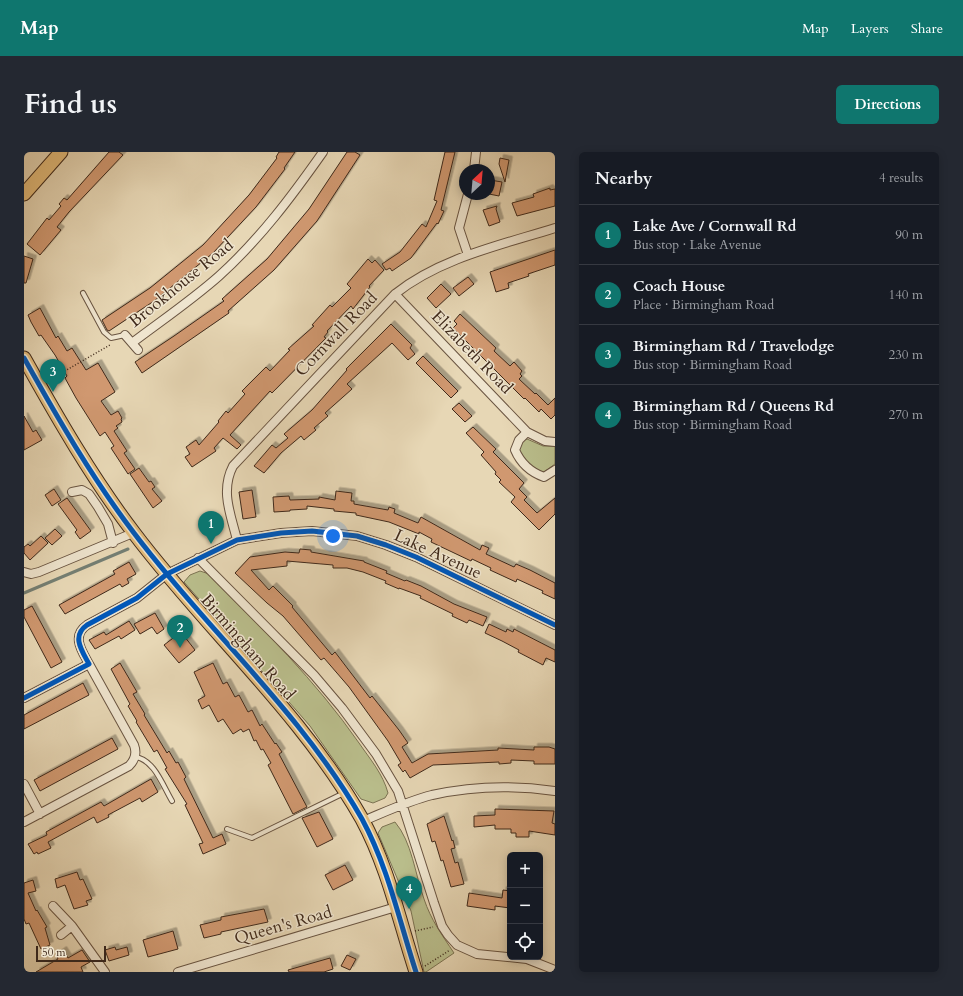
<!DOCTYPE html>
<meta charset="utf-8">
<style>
:root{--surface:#171b24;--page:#242831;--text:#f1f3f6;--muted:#9ea1a6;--line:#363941;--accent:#0f766e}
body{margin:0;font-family:Cardo,serif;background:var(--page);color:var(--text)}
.controls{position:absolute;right:12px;bottom:12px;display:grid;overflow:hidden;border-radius:6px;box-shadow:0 2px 10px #0003}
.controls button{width:36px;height:36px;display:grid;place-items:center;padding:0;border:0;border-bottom:1px solid var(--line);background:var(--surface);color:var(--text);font:20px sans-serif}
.compass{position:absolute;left:435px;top:12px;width:36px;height:36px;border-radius:50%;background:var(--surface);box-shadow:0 2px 10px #0003;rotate:26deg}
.scale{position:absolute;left:12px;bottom:10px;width:70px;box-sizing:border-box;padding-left:4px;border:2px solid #3f291a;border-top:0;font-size:11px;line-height:14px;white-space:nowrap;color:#3f291a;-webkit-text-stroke:3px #efe5cf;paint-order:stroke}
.you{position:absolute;left:309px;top:384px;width:14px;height:14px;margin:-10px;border:3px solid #fff;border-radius:50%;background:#1a73e8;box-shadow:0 0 0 6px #1a73e833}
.badge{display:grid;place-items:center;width:26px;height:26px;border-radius:50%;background:var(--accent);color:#fff;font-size:13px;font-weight:700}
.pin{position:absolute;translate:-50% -33px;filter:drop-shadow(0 1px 2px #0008)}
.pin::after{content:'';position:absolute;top:21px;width:14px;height:12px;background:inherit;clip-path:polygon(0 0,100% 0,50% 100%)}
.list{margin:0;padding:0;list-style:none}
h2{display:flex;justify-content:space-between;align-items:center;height:52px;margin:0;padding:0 16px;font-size:17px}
h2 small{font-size:13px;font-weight:400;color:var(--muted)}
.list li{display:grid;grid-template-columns:26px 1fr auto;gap:12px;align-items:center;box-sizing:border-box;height:60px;padding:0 16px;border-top:1px solid var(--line)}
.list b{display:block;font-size:15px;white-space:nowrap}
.list p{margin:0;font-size:13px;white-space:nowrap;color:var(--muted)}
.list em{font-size:13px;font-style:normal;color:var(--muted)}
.icon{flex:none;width:22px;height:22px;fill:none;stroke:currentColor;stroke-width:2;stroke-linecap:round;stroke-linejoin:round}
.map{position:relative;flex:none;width:531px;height:820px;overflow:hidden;border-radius:6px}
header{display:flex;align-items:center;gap:24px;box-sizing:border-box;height:56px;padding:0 20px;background:var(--accent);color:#fff}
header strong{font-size:19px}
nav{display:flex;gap:22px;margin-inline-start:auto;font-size:14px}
.intro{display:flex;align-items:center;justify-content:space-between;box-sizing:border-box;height:96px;padding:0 24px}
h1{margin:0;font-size:28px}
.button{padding:10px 18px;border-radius:6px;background:var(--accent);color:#fff;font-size:14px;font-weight:700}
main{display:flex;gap:24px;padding:0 24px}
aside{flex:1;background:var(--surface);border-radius:6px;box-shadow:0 2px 10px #0003}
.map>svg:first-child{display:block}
</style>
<header>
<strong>Map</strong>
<nav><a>Map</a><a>Layers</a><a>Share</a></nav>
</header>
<div class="intro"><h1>Find us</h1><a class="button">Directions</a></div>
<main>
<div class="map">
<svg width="531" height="820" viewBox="0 0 531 820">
<defs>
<filter id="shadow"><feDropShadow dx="3.5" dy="-3.5" stdDeviation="0" flood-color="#0004"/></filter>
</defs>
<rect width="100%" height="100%" fill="#e7d7b5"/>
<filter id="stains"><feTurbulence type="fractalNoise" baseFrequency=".005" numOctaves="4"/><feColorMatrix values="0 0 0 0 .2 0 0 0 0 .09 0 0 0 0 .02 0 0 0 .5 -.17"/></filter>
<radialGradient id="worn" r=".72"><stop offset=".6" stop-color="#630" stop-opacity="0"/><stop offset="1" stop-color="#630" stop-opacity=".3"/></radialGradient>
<path fill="#b9bd8b" stroke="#7c7352" d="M503 287 519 294H531V312L520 320 511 318 494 299 497 289Z
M176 419 185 422C238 476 292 529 335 591 346 607 359 622 364 641L361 646 349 651 337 647 286 574 160 430 166 423Z
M371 670C388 690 391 722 400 747 407 768 418 783 430 801L402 820H400L387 759 354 681 358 675Z"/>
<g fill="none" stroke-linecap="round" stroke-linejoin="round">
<path stroke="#747f74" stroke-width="3" d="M0 441 104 397"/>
</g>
<path fill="#d09870" stroke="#3f291a" filter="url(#shadow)" d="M85 0H95L99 3 45 60 33 75 37 78 16 103 3 92 23 66 25 68 37 54 35 52 40 46 43 48Z
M255 0H271L260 16 261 17 232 55 189 101 130 149 85 179 83 178 78 168 126 136 179 93 225 43 253 6 252 5Z
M323 0H331L336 3 293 69 250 118 204 159 205 161 118 221 111 210 150 184 200 149 198 147 243 107 285 57Z
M421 0H431L417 58 420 59 414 72 413 71 387 106 368 119 366 116 362 118 358 112 376 100 398 72 402 75 413 49 410 48Z
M476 6 485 8 481 30 475 12Z
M466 28 478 30 475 44 465 42Z
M526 36V38L531 37V54L493 64 488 51 510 45 509 42Z
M473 54 472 57 476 70 465 74 459 58Z
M531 98V113L504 122 505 124 484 131 485 136 472 140 466 120Z
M0 104 9 107 2 131H0Z
M344 107 348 111 351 108 360 118 345 134 346 135 329 157 327 154 303 179 304 180 300 185 302 186 248 241 246 239 206 283 217 293 213 297 199 286 190 296 192 299 168 315 161 305 166 302 162 295 172 288 175 293 195 270 194 269 202 259 204 261 221 242 218 239 242 215 246 219 266 198 264 197 290 174 288 173 306 153 308 155 327 136 323 132Z
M444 125 450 132 435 144 429 136Z
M417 132 427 142 412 156 403 146Z
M16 156 32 186 34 184 43 199 48 196 62 218 74 211 91 240 77 249 87 263 94 259 98 266 97 267 98 270 92 274 94 276 90 279 103 299 100 301 111 317 104 322 87 296 90 294 81 280 76 284 52 246 41 226 43 224 31 203 17 183 15 184 7 170 4 163Z
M436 162 472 196 470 199 486 214 490 210 498 219 496 222 498 224 495 227 511 242 512 241 524 253 531 246V263L527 267 517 257 515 260 501 246 500 247 429 176 433 172 430 169Z
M367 172 388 193 386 196 391 202 384 208 368 191 323 232 328 237 301 261 304 264 290 276 292 278 280 288 277 284 257 301 240 321 230 314 248 293 252 296 264 286 260 282 288 258 323 218 322 217Z
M399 204 434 239 427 246 392 211Z
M435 251 448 264 441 270 428 257Z
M0 264 9 280 12 278 18 288 0 298Z
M449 275 472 297 469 300 500 331 495 337 503 345 500 348 513 361 531 346V362L515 378 487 350 491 345 475 330 477 328 471 322 472 320 457 303 460 300 442 281Z
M115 316 125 330 127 329 131 335 128 337 138 349 129 356 106 322Z
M30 337 37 348 28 354 21 343Z
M228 338 232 365 219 367 215 340Z
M312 339 328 341 327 349H330V352L364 358 365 355 371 357 370 361 394 371 397 365 456 398 458 393 465 396 462 402 490 415 492 412 506 418 531 431V447L518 441 519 439 493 427 492 430 466 418 467 416 448 407 447 409 407 390 408 387 395 380V382L365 370 332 363V361L310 359V357L283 354V357L266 358V359L250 360 249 345 265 344 266 348 295 347V345L311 348Z
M43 346 67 379 56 387 51 380 53 378 34 352Z
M31 377 38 384 28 393 21 386Z
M17 384 24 391 6 408 0 401V395L4 392 6 394Z
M276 397 287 398V400L340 409V410L363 419 362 421 381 429 382 428 397 434 430 452 463 465 459 474 445 468 443 471 428 464 429 462 396 446 397 444 375 436V437L361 431 362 429 339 420 323 416H309V413L263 409V414L227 418 245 438 249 434 269 454 268 455 308 503 311 500 346 546 348 544 375 578 384 591 378 595 388 611 404 602 474 598V596L510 598V595H525L531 597V612H510V609L487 608V611L475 612V610L409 613 386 626 381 618 379 620 374 613 377 611 364 589 325 535 300 506 297 508 259 464 243 451 211 421 226 405 261 400 275 401Z
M105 410 112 422 103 427 105 431 98 435 96 432 41 462 35 453 91 422 89 419Z
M8 454 38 510 27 516 0 465V458Z
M131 461 140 477 133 482 128 475 116 482 110 472Z
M105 469 111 478 97 487 95 484 71 497 65 488 80 480 82 483Z
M465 472 482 480 483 477 489 480 490 477 531 498V510L522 506 519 513 494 500 495 498 478 489 461 481Z
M157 480 171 498 155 511 140 493Z
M96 511 113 540 109 542 121 562 120 563 143 601 145 599 152 611 154 610 162 625 160 627 189 686 198 682 202 692 179 702 175 692 179 691 161 653 163 652 141 617 143 616 133 598 130 600 112 570 113 569 104 554 106 552 87 517Z
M189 511 199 532 203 530 211 545 215 543 224 560 228 558 236 574 238 572 251 592 252 591 258 600 255 602 283 655 269 662 244 613 247 611 239 597 237 598 232 588 230 589 225 577 219 580 217 577 209 582 199 567 194 570 185 553 178 557 174 548 181 544 170 520Z
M59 531 65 543 0 577V563Z
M88 586 94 597 16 639 10 628Z
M127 627 134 640 118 650 116 646 84 663 85 665 73 671 70 665 24 690 27 696 14 702 13 700 10 702 4 692 23 683 22 680 77 650 80 654Z
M471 657 530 659 528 671 531 672V683L505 679V685H492V681H487V677H471V673L450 675V664L471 663Z
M295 660 309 687 293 695 278 666Z
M420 664 428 689 429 688 431 696 427 697 431 711 434 710 440 732 427 735 419 708 417 709 411 689 408 690 403 672Z
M321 713 329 728 309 738 301 723Z
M53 720 56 728 59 727 68 747 62 749 64 753 50 757 41 733 33 736 31 727Z
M9 728 12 739 4 741 12 759 13 758 23 775 21 776 26 793 17 797 5 771 2 772 0 767V731Z
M479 738 486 739V756L471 754V758L443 754 445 741 478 746Z
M240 757 244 770 197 780V782L180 786 176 773 197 768V765Z
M149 779 154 797 124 805 119 788Z
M91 795 92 798 103 795 105 803 85 809 81 798Z
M39 798 44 806 58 798 66 810 57 815 59 820H12L34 807 32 803Z
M323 803 332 807 326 818 317 814Z
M306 806 309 817 300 820H265L264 818Z"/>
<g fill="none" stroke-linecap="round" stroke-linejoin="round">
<defs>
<path id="service" d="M59 141 80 180 87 186 101 183
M111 605C130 607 139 634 148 649
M203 677 228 686 320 641"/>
<path id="minor" d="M450 18 452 0
M444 42 435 76 444 103
M371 142 503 280 521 289 531 290
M101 183 114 198
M108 191C137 169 168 148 195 124 236 87 268 44 299 0
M503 280 495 288 491 298C497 312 506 320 520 325L531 318
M48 340 58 338 65 342 74 355 84 372 89 391
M213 388C207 363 196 339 209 314L371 142C416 106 477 93 531 76
M174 406 290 523 318 556 352 602 374 639 410 751 418 774 424 783 433 793 453 802 503 807 531 818
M0 420 7 422 15 420 109 381
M0 546 65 512C58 499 47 484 63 473L113 446 143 422 213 388 257 381 288 379 333 384 362 393 392 405 531 473
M0 632 16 662
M339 669C361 660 384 649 408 643 448 634 490 633 531 639
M0 670 105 614C111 608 113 601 110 593L65 512
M29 754 48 774 81 820
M37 783 48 774
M154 820 372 755"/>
<path id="trunk" d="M0 42 37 0
M0 206C33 265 68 326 110 381 183 478 277 560 338 667 364 715 375 768 392 820"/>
</defs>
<use href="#service" stroke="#695441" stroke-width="6"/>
<use href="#minor" stroke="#695441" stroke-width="10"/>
<use href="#trunk" stroke="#3f291a" stroke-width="15"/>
<path stroke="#3f291a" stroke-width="1.5" stroke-dasharray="1 2" stroke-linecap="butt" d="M25 228 86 193
M391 779 409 775
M401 814 426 798"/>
<use href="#service" stroke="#efe5cf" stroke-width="4"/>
<use href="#minor" stroke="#efe5cf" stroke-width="8"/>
<use href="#trunk" stroke="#e4bc7a" stroke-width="13"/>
<defs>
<path id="cycleway" d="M0 206C33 265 68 326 110 381 183 478 277 560 338 667 364 715 375 768 392 820
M0 546 65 512C58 499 47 484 63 473L113 446 143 422 213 388 257 381 288 379 333 384 362 393 392 405 531 473"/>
</defs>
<use href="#cycleway" stroke="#efe5cf" stroke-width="8"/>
<use href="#cycleway" stroke="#0057b8" stroke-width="5"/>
</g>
<g text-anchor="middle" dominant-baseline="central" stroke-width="3" stroke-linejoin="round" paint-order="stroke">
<g font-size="17" fill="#3f291a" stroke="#efe5cf">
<text transform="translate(157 131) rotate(-39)">Brookhouse Road</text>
<text transform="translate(312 182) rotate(-46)">Cornwall Road</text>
<text transform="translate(448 200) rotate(46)">Elizabeth Road</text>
<text transform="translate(414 402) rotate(25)">Lake Avenue</text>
<text transform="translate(224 495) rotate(49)">Birmingham Road</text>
<text transform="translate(259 773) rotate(-16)">Queen's Road</text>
</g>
</g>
<rect width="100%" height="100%" filter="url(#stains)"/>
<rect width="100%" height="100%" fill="url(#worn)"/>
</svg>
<div class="controls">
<button>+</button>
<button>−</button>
<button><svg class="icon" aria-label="locate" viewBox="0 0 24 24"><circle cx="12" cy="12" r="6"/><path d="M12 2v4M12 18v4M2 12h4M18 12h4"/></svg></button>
</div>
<svg class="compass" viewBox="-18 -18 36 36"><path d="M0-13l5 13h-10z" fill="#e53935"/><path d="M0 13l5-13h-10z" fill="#9ea1a6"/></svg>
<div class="scale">50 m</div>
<div class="you"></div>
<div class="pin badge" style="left:187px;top:392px">1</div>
<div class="pin badge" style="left:156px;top:496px">2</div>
<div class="pin badge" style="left:29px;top:240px">3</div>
<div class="pin badge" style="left:385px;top:757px">4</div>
</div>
<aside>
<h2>Nearby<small>4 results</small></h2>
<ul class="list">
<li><span class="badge">1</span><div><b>Lake Ave / Cornwall Rd</b><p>Bus stop · Lake Avenue</p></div><em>90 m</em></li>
<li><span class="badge">2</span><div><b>Coach House</b><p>Place · Birmingham Road</p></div><em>140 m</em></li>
<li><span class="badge">3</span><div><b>Birmingham Rd / Travelodge</b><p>Bus stop · Birmingham Road</p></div><em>230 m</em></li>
<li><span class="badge">4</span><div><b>Birmingham Rd / Queens Rd</b><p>Bus stop · Birmingham Road</p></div><em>270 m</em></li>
</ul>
</aside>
</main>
